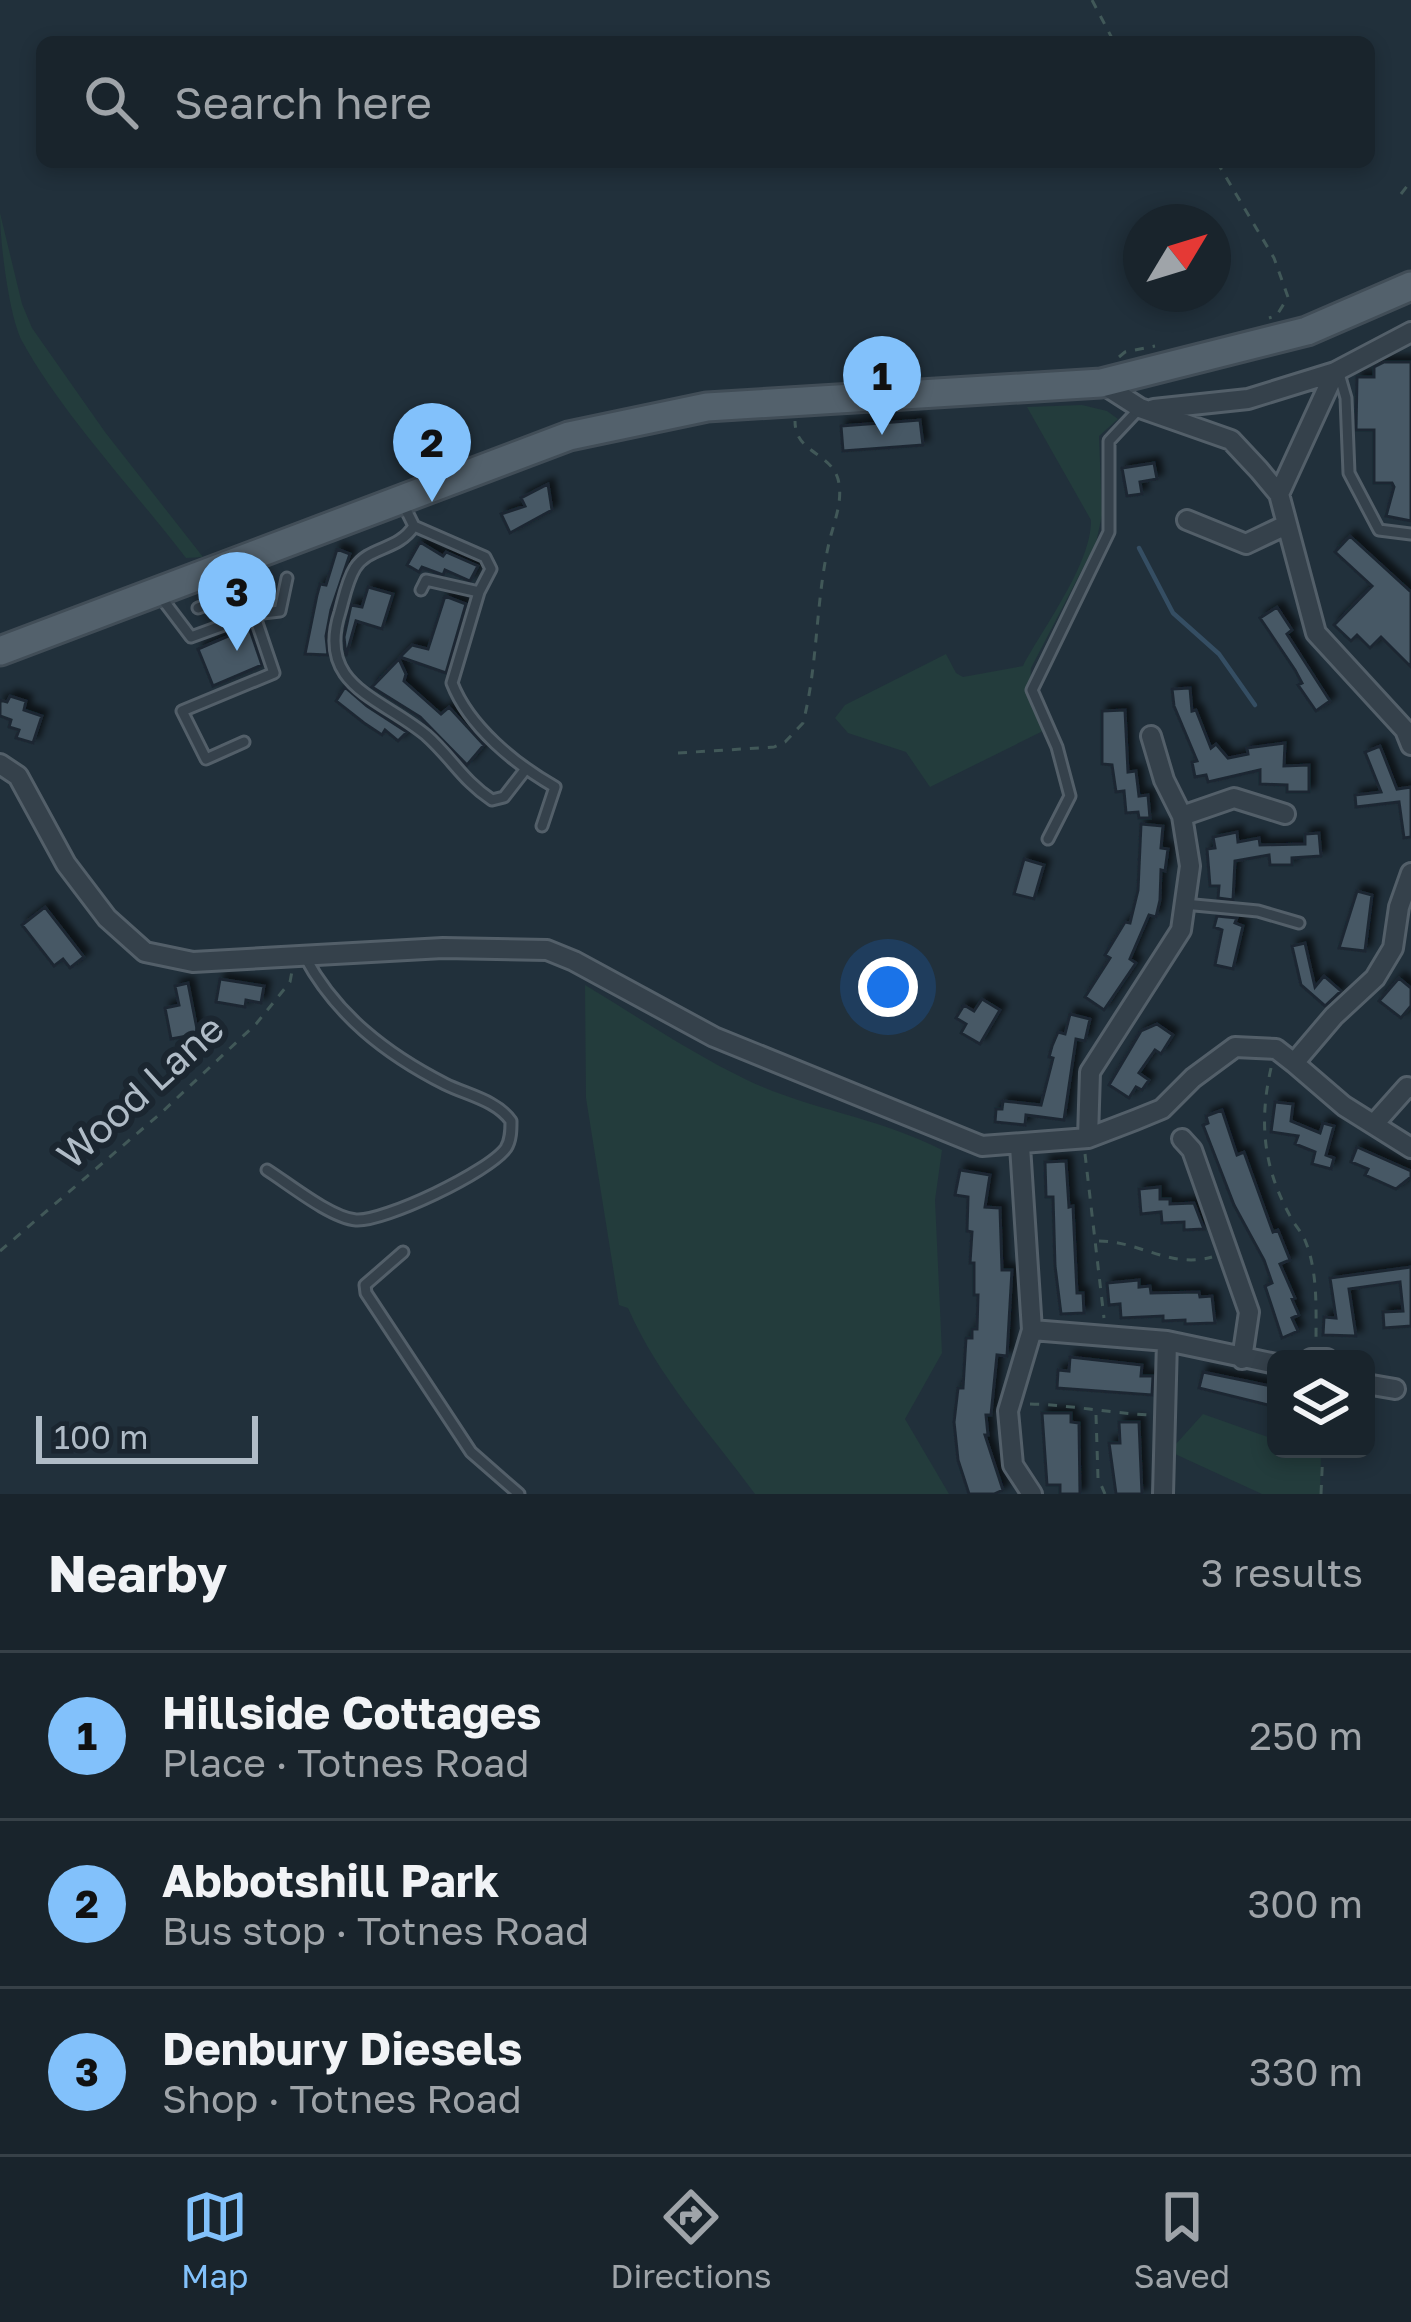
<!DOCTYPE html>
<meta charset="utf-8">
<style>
:root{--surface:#19242c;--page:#263038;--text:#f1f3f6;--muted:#9fa4a9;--line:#374148;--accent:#82c1fb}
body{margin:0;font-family:"Golos Text",sans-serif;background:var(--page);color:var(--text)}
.controls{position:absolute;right:36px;bottom:36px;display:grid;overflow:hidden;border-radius:18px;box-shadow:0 6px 18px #0003}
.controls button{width:108px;height:108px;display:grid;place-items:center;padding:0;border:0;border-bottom:3px solid var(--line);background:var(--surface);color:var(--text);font:60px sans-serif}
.compass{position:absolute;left:1123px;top:204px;width:108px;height:108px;border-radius:50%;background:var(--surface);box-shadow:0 6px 18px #0003;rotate:52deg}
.scale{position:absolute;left:36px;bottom:30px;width:222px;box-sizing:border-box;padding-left:12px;border:6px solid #b0bcc7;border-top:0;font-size:33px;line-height:42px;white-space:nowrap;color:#b0bcc7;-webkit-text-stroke:9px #1b2630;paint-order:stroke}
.you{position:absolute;left:888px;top:987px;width:42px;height:42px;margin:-30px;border:9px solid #fff;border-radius:50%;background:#1a73e8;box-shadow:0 0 0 18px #1a73e833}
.badge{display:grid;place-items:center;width:78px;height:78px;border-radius:50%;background:var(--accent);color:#111;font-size:39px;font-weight:700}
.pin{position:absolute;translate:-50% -99px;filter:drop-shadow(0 3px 6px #0008)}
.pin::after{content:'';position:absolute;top:63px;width:42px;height:36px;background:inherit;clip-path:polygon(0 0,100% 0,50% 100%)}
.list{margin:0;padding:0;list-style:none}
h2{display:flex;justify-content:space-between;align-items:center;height:156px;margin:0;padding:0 48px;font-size:51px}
h2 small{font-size:39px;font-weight:400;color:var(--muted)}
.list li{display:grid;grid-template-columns:78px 1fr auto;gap:36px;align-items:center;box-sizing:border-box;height:168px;padding:0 48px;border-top:3px solid var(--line)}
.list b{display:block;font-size:45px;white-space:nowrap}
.list p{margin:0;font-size:39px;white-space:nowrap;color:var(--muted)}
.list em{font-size:39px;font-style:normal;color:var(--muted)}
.icon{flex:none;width:66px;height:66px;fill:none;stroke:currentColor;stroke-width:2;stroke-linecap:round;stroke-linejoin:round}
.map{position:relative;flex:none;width:1411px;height:1494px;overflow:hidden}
.search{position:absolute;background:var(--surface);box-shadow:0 6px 18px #0003;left:36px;right:36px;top:36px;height:132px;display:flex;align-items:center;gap:30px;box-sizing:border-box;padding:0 42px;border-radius:18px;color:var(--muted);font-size:45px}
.sheet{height:660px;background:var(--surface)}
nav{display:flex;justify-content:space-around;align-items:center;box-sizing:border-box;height:168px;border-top:3px solid var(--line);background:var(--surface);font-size:33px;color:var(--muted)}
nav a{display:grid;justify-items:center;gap:6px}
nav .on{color:var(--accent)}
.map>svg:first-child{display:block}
</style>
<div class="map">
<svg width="1411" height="1494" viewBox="0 0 1411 1494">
<defs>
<filter id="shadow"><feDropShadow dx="5.5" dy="-5.5" stdDeviation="3" flood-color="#0009"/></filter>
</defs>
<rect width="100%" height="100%" fill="#21303b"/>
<path fill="#233c3c" d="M0 213 22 304 32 328 105 432 203 557 186 558C134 490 62 414 22 341 9 316 0 242 0 213Z
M1082 405 1107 411 1118 419 1099 436 1102 515 1096 543 1031 668 1030 687 1045 730 930 787 906 752 848 733 835 718 845 705 946 654 956 673 963 677 1023 666C1043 628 1092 563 1091 520L1027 407Z
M585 985C638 1017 691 1053 747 1080 810 1110 881 1118 942 1150L935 1200 942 1353 905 1419 949 1494H755C711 1434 658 1377 628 1308L619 1305 586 1098Z
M1203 1414 1276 1440V1449H1300L1321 1457 1320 1494H1262L1175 1454 1176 1444Z"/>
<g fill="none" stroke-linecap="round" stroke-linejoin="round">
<path stroke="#354e63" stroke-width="4.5" d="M1139 548 1173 613 1219 654 1255 705"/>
</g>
<path fill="#475865" stroke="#1c2832" stroke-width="3" filter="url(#shadow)" d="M1384 362H1411V521L1386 516 1394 487 1392 483H1374V430H1356L1357 377H1374V367Z
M920 420 923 445 843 451 841 426Z
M1154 463 1157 479 1140 482 1142 494 1127 496 1122 468Z
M548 484 552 510 510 533 501 514 525 506 521 498Z
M1350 536 1411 592V667L1381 637 1370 648 1357 635 1351 641 1334 625 1372 586 1335 552Z
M420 542 443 556 446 552 478 566 470 581 445 570 443 575 422 567 419 572 407 565Z
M337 549 350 554 331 610 326 636 328 655 305 654 317 595 320 584 326 585Z
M368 587 393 594 382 629 356 621 346 656 344 637 351 605 362 607Z
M445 596 466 604 446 673 400 657 412 645 428 649Z
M1277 607 1292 630 1287 634 1330 701 1316 711 1298 685 1302 683 1295 670 1260 618Z
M249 627 262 665 213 686 198 649Z
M399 659 406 674 404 681 441 714 449 707 484 745 467 765 420 717 372 687Z
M345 687 367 706 407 732 398 741 385 730 382 735 364 723 336 701Z
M1190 688 1192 711 1196 710 1211 748 1216 744 1228 758 1248 754 1247 748 1285 743 1284 766 1309 765V792H1287V785L1260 784V770L1208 782 1206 775 1195 777 1192 762 1197 761 1174 706 1172 689Z
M10 696 26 701 24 710 42 716 33 743 16 738 19 730 9 727 11 720 0 716V700L7 702Z
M1125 710 1128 772 1136 771 1139 796 1148 795 1150 818H1139L1138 812 1126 813 1124 791 1116 792 1112 765 1102 764V711Z
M1380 746 1397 789 1411 787V837L1404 838 1399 802 1356 807 1355 795 1381 792 1365 752Z
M1141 824 1163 826 1161 848 1168 849 1165 871 1161 870 1160 900 1156 917 1149 915 1130 959 1136 963 1104 1010 1085 997 1110 958 1105 955 1125 922 1130 923 1138 890Z
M1237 832 1238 842 1259 838 1260 845 1305 844V834L1319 833 1321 856 1292 858V865H1270L1269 855 1235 861 1233 900 1218 898 1219 886H1210L1207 849 1215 848 1213 837Z
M1024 859 1044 865 1034 899 1014 894Z
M1357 891 1372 895 1365 951 1339 948Z
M45 907 84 957 70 968 63 959 54 966 22 925Z
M1217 916 1237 918 1235 923 1243 926 1233 969 1215 965 1222 930 1214 927Z
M1305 943 1315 987 1324 976 1341 991 1325 1006 1301 985 1292 946Z
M1399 978 1411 988V1006L1401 1018 1379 1001Z
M220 979 264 986 261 1003 246 1000 245 1007 216 1002Z
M188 983 198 1034 171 1039 165 1008 179 1005 175 986Z
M982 999 1000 1010 980 1044 961 1033 966 1024 956 1018 964 1005 974 1011Z
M1070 1014 1090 1019 1085 1041 1076 1039 1064 1120 1026 1115 1025 1125 995 1122 996 1109H1002L1003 1101 1041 1105 1053 1058 1049 1057 1052 1046 1058 1032 1065 1034Z
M1157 1024 1173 1035 1161 1054 1155 1050 1139 1073 1149 1080 1142 1090 1136 1087 1129 1098 1109 1085 1141 1031Z
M1275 1102 1293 1104 1291 1121 1320 1133 1323 1123 1334 1126 1326 1155 1334 1158 1331 1169 1312 1164 1315 1152 1295 1144 1298 1136 1271 1132Z
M1222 1110 1237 1155 1244 1152 1273 1232 1278 1230 1290 1260 1280 1264 1295 1298 1292 1299 1299 1315 1292 1318 1298 1331 1282 1338 1265 1286 1272 1283 1264 1260 1234 1205 1203 1125 1208 1123 1206 1116Z
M1357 1147 1411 1171V1177L1396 1189 1365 1175 1368 1169 1351 1162Z
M1066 1161 1069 1207 1073 1206 1077 1293H1083L1084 1313 1061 1314 1055 1266 1053 1197H1046L1045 1162Z
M960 1170 990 1175 985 1207 1000 1208 1002 1270H1012L1007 1356 997 1355 991 1415H986L988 1435H985L1003 1490 994 1494H969L958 1460 954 1422 958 1388H963L966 1338H972V1329H977L978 1295H974V1263H970L972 1232 967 1231 968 1197 955 1195Z
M1160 1187V1199H1170V1204L1194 1203 1204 1229 1184 1230V1222L1162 1223 1161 1212 1141 1214 1139 1189Z
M1411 1267V1326L1384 1328 1383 1312 1403 1311 1400 1282 1349 1289 1356 1336 1323 1335 1324 1317 1336 1318 1330 1278Z
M1139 1280V1287L1150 1286 1151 1293 1199 1292 1200 1297 1212 1296 1215 1323 1185 1324V1320L1163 1321V1316L1121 1318 1120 1304 1109 1305 1107 1283Z
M1070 1357 1142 1365 1141 1376H1153L1152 1395 1057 1388 1058 1370 1069 1371Z
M1203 1372 1276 1387V1407L1199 1388Z
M1042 1413H1071V1422L1079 1423 1080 1494H1060V1485H1047Z
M1119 1422H1139L1142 1494H1116L1109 1443H1120Z"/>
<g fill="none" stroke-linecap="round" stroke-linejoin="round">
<defs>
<path id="service" d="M1338 370 1346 398 1349 473 1379 530 1411 534
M402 502 414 526 485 557 491 569 479 592 452 683C469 727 515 764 555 787L542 826
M414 526C398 551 369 546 355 568 347 581 344 598 340 612 316 686 380 697 426 735 451 757 463 781 492 800L504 797 525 770
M421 590 426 580 479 592
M160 596 191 637 254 614 280 611 287 578
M198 608 255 587
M244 742 206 759 182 711 274 673 254 614 256 559
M1048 839 1070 796 1057 747 1032 690 1109 532V441L1140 408
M1184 904 1258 911 1299 923
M267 1170C289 1184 331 1218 356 1220 384 1222 489 1172 506 1148 511 1140 511 1130 511 1121 496 1100 467 1095 445 1084 386 1054 336 1015 305 957
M403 1252 365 1285 366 1293 471 1452 519 1494"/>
<path id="minor" d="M1101 383 1140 408 1231 440 1259 470 1279 494 1316 633 1405 730 1411 745
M1154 409 1248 399 1335 372 1411 332
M1279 494 1335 372
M1187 520 1246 544 1286 525
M0 764 18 776 66 864 107 918 145 952 193 962 443 948 547 950 574 961 714 1037 982 1146 1088 1138 1135 1120 1162 1109 1193 1078 1235 1047 1276 1049 1294 1063
M1182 816 1234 798 1285 814
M1411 873 1399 907 1393 948 1375 978 1334 1016 1294 1063 1344 1106 1411 1148
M1374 1124 1407 1087 1411 1088
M1088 1138 1090 1072 1181 930 1190 866 1182 816 1164 780 1151 736
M1182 1139 1192 1150 1249 1312 1242 1359
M1020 1146 1032 1330 1008 1411 1013 1465 1032 1494
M1032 1330 1167 1341 1276 1364
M1311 1359H1327
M1366 1384 1395 1389
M1163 1494 1167 1341"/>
<path id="primary" d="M0 651 569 436 707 407 1101 383 1307 331 1411 286"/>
</defs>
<use href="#service" stroke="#535f69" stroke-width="15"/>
<use href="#minor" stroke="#535f69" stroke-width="24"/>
<use href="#primary" stroke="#414d57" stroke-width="33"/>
<path stroke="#415858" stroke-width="3" stroke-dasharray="9 9" stroke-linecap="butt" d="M1092 0 1114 42
M1217 162 1274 258 1288 297 1277 315 1269 318
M1401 194 1411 181
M1119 357 1125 352 1155 346
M678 753 774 747 785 742 803 723C819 661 815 596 831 535 836 517 843 498 838 479 830 452 795 453 795 421
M1271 1068C1259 1121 1263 1166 1289 1214 1293 1223 1300 1230 1304 1238 1318 1269 1316 1308 1316 1341
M1085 1154 1104 1318
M1099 1241C1139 1241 1171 1269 1212 1257
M0 1251 161 1113 256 1024 290 982 292 971
M1030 1404C1072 1405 1108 1413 1150 1415
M1096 1415 1098 1478 1105 1494
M1321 1494 1323 1449"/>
<use href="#service" stroke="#35414b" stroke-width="9"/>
<use href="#minor" stroke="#35414b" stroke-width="18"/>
<use href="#primary" stroke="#53616c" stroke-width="27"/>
</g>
<g text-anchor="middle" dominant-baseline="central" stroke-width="12" stroke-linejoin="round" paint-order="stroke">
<g font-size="39" fill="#b0bcc7" stroke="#1b2630">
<text transform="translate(140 1091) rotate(-42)">Wood Lane</text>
</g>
</g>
</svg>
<div class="controls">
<button><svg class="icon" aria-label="layers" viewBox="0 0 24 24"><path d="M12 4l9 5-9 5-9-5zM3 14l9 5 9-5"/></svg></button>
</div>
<svg class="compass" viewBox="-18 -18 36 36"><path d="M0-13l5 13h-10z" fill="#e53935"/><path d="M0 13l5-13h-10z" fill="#9fa4a9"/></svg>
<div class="scale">100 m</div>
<div class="you"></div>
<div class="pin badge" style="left:882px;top:435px">1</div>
<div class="pin badge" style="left:432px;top:502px">2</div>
<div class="pin badge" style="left:237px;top:651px">3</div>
<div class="search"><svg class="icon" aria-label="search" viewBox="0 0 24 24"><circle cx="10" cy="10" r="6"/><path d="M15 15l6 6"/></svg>Search here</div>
</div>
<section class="sheet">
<h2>Nearby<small>3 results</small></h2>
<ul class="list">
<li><span class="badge">1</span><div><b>Hillside Cottages</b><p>Place · Totnes Road</p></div><em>250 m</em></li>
<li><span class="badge">2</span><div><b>Abbotshill Park</b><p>Bus stop · Totnes Road</p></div><em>300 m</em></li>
<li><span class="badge">3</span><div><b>Denbury Diesels</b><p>Shop · Totnes Road</p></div><em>330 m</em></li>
</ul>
</section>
<nav>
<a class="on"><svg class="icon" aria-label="map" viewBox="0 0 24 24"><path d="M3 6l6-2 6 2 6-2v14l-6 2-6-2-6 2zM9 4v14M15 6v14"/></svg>Map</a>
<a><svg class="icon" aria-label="directions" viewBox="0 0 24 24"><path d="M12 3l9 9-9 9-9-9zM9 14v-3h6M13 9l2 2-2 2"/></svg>Directions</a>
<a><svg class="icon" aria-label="saved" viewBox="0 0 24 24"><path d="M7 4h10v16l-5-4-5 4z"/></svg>Saved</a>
</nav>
